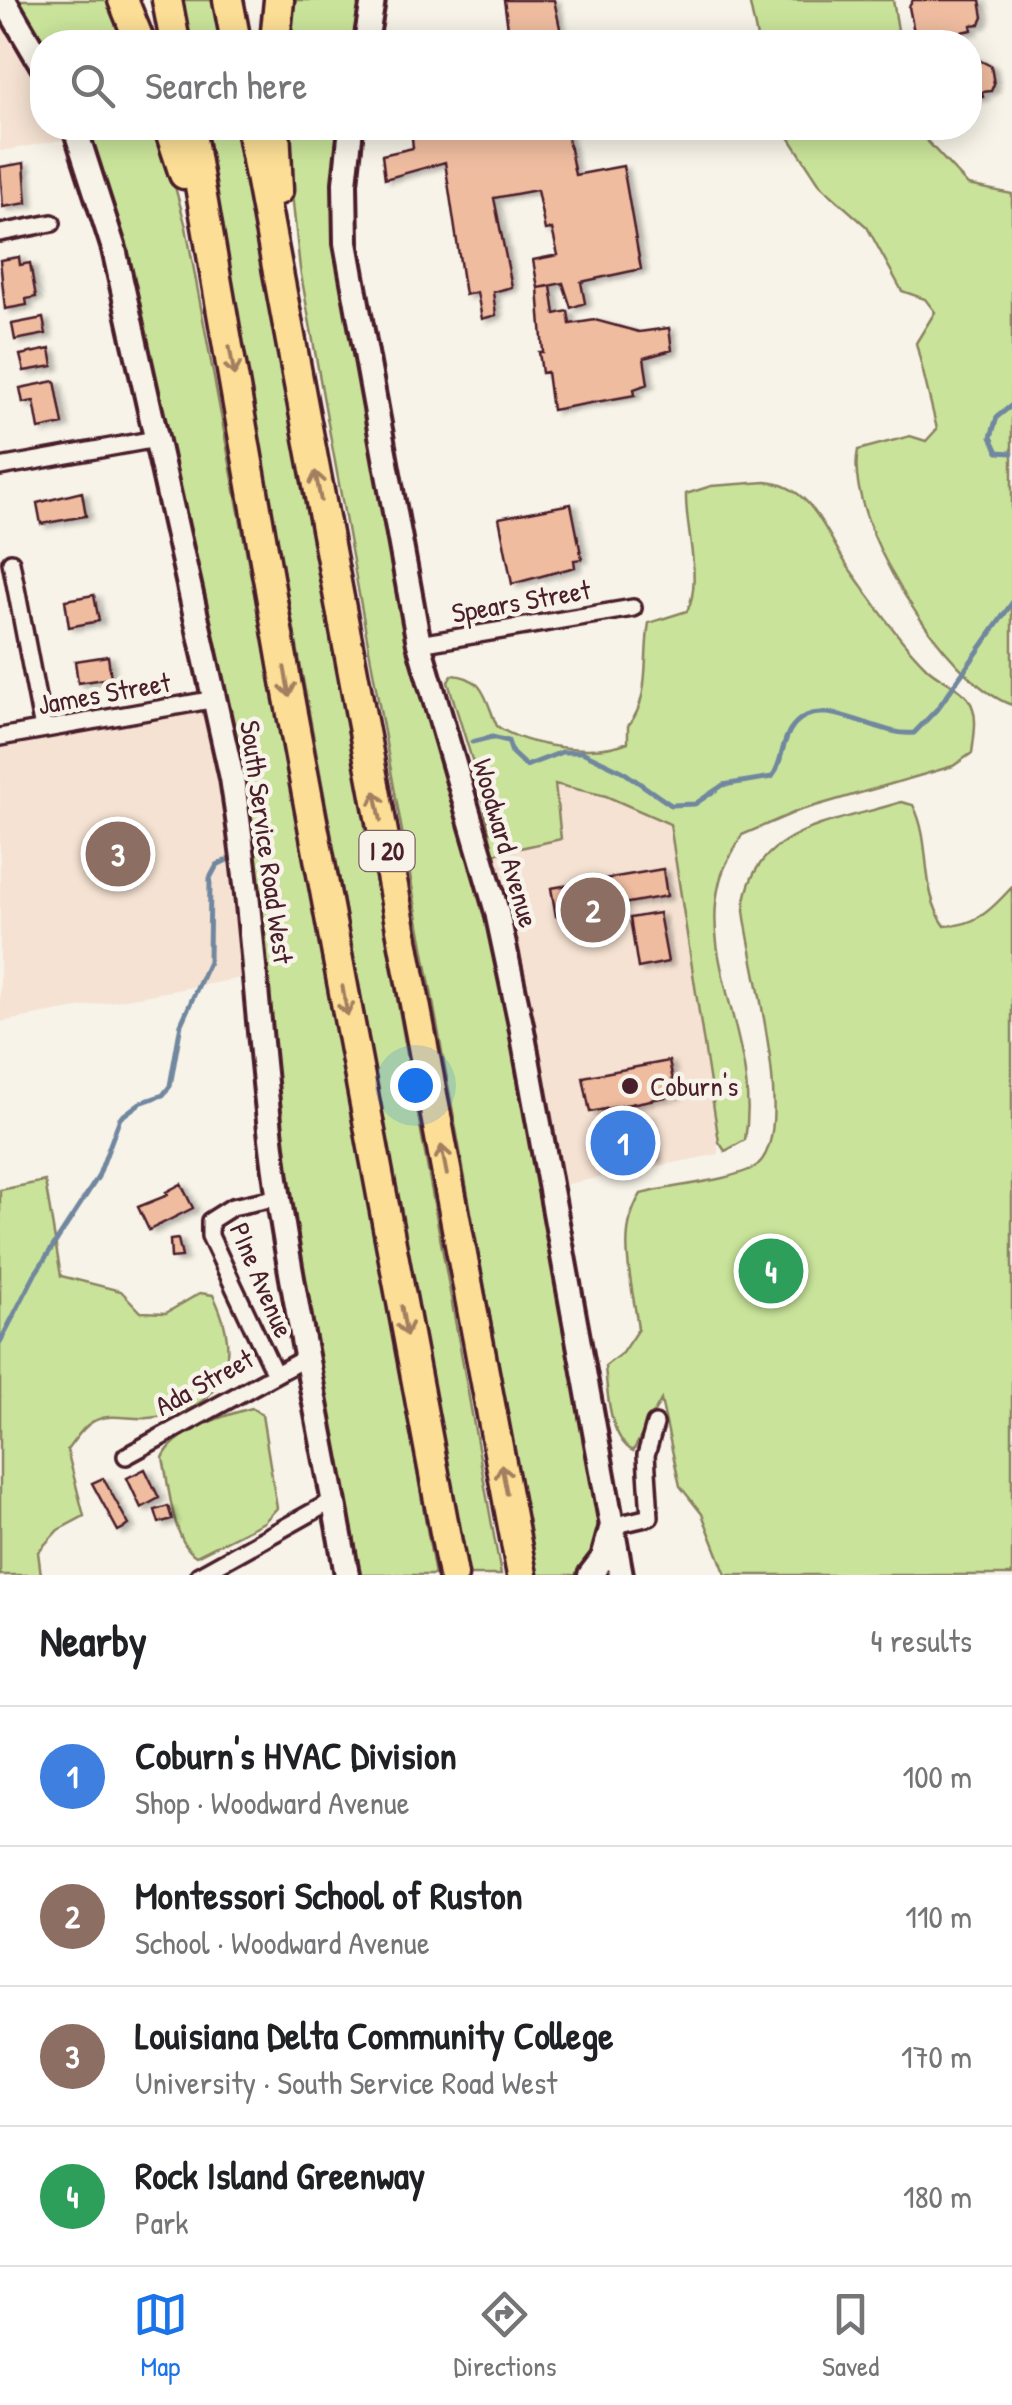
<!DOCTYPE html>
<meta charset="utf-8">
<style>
:root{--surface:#fff;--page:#f2f2f2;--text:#202124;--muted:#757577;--line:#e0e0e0;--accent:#1a73e8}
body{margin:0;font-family:"Patrick Hand",sans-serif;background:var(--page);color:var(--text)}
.you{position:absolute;left:415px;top:1085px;width:35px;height:35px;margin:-25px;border:8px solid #fff;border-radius:50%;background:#1a73e8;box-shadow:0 0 0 15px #1a73e833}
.badge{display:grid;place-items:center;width:65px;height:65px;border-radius:50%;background:var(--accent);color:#fff;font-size:32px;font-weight:700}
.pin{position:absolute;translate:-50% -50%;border:5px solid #fff;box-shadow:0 2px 10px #0006}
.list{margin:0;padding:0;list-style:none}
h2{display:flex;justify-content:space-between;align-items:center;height:130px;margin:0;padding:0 40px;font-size:42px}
h2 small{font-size:32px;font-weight:400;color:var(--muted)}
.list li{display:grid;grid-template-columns:65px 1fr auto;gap:30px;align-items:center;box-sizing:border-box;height:140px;padding:0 40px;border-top:2px solid var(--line)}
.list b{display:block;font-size:38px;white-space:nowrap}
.list p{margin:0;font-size:32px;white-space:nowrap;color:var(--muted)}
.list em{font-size:32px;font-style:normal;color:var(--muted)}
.icon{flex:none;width:55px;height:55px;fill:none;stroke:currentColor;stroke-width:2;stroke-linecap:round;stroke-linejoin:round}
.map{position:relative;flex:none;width:1012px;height:1575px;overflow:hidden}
.search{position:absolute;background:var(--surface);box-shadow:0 5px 25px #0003;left:30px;right:30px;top:30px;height:110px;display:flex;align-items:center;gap:25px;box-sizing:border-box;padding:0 35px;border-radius:40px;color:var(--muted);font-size:38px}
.sheet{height:690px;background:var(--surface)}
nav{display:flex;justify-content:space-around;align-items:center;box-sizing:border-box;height:140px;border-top:2px solid var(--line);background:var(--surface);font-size:28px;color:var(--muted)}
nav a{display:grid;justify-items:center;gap:5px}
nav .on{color:var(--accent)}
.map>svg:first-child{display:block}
</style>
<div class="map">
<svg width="1012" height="1575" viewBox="0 0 1012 1575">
<defs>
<filter id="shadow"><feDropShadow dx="5.5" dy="3" stdDeviation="2.5" flood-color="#0004"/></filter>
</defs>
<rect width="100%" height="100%" fill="#f7f3e8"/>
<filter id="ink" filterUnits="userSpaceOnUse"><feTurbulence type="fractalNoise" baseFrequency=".01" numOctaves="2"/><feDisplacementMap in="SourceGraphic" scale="20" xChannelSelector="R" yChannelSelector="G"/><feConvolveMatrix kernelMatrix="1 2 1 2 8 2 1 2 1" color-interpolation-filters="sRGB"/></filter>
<g filter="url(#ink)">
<path fill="#f5e2d2" d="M0 7 42 81V128H64L68 139 0 151Z
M194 710 207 717 216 734 247 977 0 1022V744Z
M554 784 606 796 670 824 719 1154 557 1186 487 855 560 839Z"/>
<path fill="#c9e49a" stroke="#8a8262" stroke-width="2.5" d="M14 0H109L127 42H42V48Z
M179 0H217L225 42H187Z
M288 0H367L359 42H286Z
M749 0H893L900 42H758Z
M83 128H159L186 227 288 776 330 970 435 1575H359L358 1570 272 1104 250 836 110 197Z
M202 128H240L501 1575H467Z
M285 128H345L338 221 500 969 598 1521 595 1550 579 1575H537L300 269Z
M783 128H915L968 185 1012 194V705C945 682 843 518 858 450L910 436 926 441 937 429 916 343 935 312 925 299 902 291 867 227 821 186Z
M766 482C813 485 826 536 851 571 875 604 897 638 927 668 938 679 961 687 969 700 979 715 974 736 972 753L953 766 798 811 742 835C734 850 722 868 719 885 700 964 761 1050 745 1140L725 1151 719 1142 670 824 606 796 555 784 561 839 493 854 481 789 448 682 452 675C485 677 485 699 497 726 525 747 595 756 628 742V726C651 700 643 655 649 623L687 611C703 581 685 529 686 494L711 486Z
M901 802 913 805C933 844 919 890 945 926 976 926 992 909 1012 887V1575H726L702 1514 680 1486 661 1400 633 1451C609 1438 607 1390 605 1366L622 1353 638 1329C633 1284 615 1234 641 1194 672 1185 725 1182 753 1168 802 1141 749 962 744 910 750 827 837 823 901 802Z
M45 1181 61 1276 121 1291 141 1312 166 1313 200 1293 213 1295C244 1359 225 1412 148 1418 130 1420 112 1412 94 1421 83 1426 74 1441 67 1450L84 1516 58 1530 38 1552 41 1575H0V1190Z
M252 1408 262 1415 277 1508 264 1522 196 1556C172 1541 169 1484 163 1458 174 1431 225 1415 252 1408Z"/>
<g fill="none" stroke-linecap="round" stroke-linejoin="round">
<path stroke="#71879f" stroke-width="5" d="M1012 405 997 417 991 437 998 452 1012 453
M472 742 492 737 508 741 512 753 526 766 562 752H582L622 771 671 805 695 804 723 785 772 777C783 763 781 740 793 726 821 691 879 738 914 733L938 708 1012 603
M0 1342 35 1274 98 1177 120 1118 140 1103 163 1095 170 1086 181 1024 209 962 210 878 217 865 229 859"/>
</g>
<path fill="#efbca0" stroke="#4a1f2b" stroke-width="2.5" filter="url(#shadow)" d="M504 0H554L563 42H510Z
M913 0H980L983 17 980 24 971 25 972 30 920 39 919 31 914 32 909 7Z
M975 58 991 66 994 84 991 91 982 92 983 97 970 99V59Z
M411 128H507L508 131 566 128 575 175 623 166 641 269 581 282 585 303 571 308 563 283 538 288 533 260 558 255 552 229 545 230 537 190 494 198 512 287 493 292 496 315 482 319 477 292 465 295 445 162 385 179 382 155 413 148Z
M24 163 27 203 3 207 0 167Z
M19 257 20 265 30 263 36 297 26 299 27 305 5 309 0 260Z
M551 286 555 314 568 311 570 324 595 320 639 332 669 328 672 350 644 358 648 384 634 389 635 395 552 410 547 372 542 373 539 352H543L538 288Z
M43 318 46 334 15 340 12 324Z
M50 349 53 366 24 371 20 355Z
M55 381 63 424 39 429 34 401 23 403 20 388Z
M82 492 86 516 41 524 37 503Z
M571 504 582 559 574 560 575 567 512 584 499 518Z
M94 595 99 621 69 627 65 600Z
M108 656 111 678 78 683 75 661Z
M663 869 667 896 556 916 551 888Z
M659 913 668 962 638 968 630 918Z
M669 1061 676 1095 590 1112 583 1077Z
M648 1117 656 1158 598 1169 591 1128Z
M181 1184 193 1208 149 1230 138 1207 168 1195 166 1192Z
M178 1239 182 1257 171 1258 170 1240Z
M145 1469 159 1498 141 1508 127 1478Z
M103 1478 129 1525 118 1531 92 1483Z
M168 1506 172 1519 159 1523 155 1510Z"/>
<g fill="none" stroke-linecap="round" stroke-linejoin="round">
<defs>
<path id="minor" d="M0 233 52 223
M0 467 156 439
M11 562 43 729
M419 644 633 608
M0 737 216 699
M274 1372 210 1236V1221L232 1207 279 1197
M126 1456 309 1356
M612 1526 650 1517 646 1455 655 1424
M199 1575 334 1500"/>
<path id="secondary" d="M4 0 42 65
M366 42 373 0
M75 128 114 249 232 778C254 916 258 1055 278 1193 297 1321 325 1448 347 1575
M351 128 345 183 346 243 419 644 497 912 521 1025 621 1575
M590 1575 603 1558 611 1529"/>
<path id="motorway" d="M123 0 140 42
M167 0 175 42
M228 0 236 42
M275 42 279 0
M169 128 184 174
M190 128 287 687 453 1575
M251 128 522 1575
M275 128 278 190"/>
</defs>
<use href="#minor" stroke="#4a1f2b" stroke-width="22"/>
<use href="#secondary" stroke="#4a1f2b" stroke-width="30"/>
<use href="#motorway" stroke="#4a1f2b" stroke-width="35"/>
<use href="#minor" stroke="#f7f3e8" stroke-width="15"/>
<use href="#secondary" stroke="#f7f3e8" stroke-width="22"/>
<use href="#motorway" stroke="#fcde96" stroke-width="28"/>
</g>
<defs><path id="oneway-shaft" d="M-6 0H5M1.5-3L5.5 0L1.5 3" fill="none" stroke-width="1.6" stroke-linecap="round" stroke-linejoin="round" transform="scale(2.5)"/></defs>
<g stroke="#a37e60">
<use href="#oneway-shaft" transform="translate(232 361) rotate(80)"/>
<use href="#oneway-shaft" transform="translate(318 486) rotate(-101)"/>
<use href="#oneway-shaft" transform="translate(287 682) rotate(80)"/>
<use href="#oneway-shaft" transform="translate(378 806) rotate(-101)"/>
<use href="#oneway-shaft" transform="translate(345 1001) rotate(80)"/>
<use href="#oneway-shaft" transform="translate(444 1160) rotate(-101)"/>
<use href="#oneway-shaft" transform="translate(404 1321) rotate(80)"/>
<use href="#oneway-shaft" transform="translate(504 1479) rotate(-101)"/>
</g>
</g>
<circle fill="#4a1f2b" stroke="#f7f3e8" stroke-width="4" cx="630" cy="1086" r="10"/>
<g text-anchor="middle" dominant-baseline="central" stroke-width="9" stroke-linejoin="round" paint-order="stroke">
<rect fill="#f7f3e8" stroke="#7e5f64" stroke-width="2.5" x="359.5" y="831" width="55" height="40" rx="8"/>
<g font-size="25" font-weight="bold" fill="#4a1f2b">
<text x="387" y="851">I 20</text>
</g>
<g font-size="28" fill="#4a1f2b" stroke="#f7f3e8">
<text transform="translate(521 601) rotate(-10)">Spears Street</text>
<text transform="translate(104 693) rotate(-10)">James Street</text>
<text transform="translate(267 842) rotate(82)">South Service Road West</text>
<text transform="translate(506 843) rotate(74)">Woodward Avenue</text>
<text transform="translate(262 1280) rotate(67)">PIne Avenue</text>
<text transform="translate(204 1382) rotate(-29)">Ada Street</text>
</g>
<g font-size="28" fill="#4a1f2b" stroke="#f7f3e8" text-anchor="start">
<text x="650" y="1086">Coburn's</text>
</g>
</g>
</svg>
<div class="you"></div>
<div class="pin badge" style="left:623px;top:1143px;background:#3f7fe0">1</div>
<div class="pin badge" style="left:593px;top:910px;background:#8d6e63">2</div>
<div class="pin badge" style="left:118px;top:854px;background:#8d6e63">3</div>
<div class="pin badge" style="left:771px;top:1271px;background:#2e9e5b">4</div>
<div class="search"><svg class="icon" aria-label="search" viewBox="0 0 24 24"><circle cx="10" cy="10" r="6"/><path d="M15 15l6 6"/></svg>Search here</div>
</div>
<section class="sheet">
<h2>Nearby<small>4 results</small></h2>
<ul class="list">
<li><span class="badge" style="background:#3f7fe0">1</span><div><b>Coburn's HVAC Division</b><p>Shop · Woodward Avenue</p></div><em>100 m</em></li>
<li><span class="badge" style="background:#8d6e63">2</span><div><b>Montessori School of Ruston</b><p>School · Woodward Avenue</p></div><em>110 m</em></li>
<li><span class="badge" style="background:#8d6e63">3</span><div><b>Louisiana Delta Community College</b><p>University · South Service Road West</p></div><em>170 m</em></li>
<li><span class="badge" style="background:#2e9e5b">4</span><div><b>Rock Island Greenway</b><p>Park</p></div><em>180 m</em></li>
</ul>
</section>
<nav>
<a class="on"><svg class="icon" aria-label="map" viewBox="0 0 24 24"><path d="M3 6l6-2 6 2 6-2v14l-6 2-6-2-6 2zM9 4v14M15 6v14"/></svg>Map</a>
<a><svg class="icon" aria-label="directions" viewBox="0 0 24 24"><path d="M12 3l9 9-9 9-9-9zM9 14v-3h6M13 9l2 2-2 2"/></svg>Directions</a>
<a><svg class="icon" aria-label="saved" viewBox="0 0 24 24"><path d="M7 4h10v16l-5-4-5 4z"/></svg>Saved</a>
</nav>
